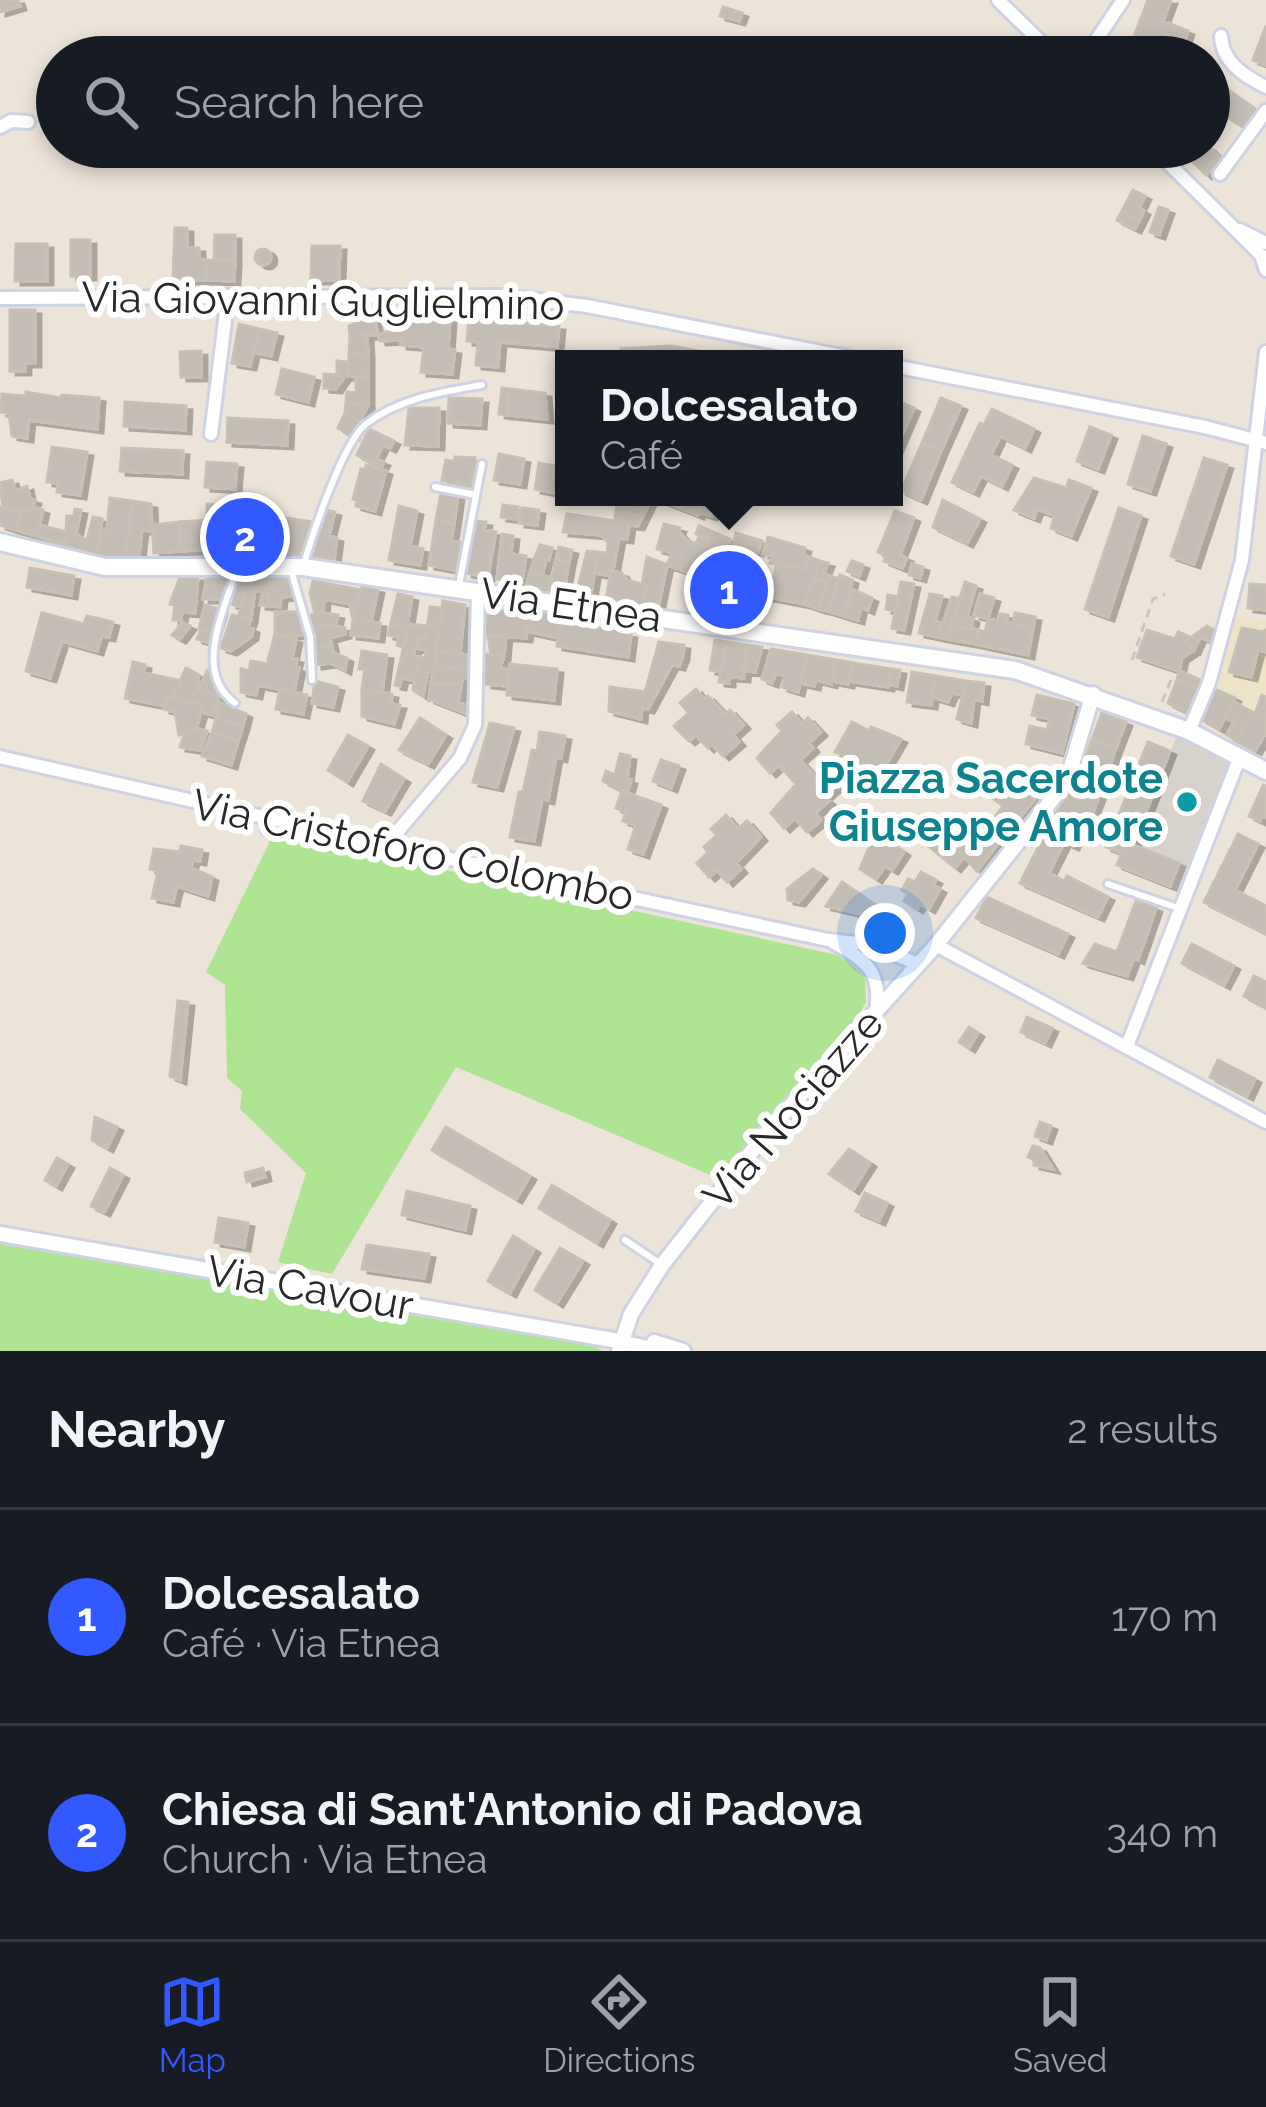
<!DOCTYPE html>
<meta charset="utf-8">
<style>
:root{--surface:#171b24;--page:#20242c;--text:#f1f3f6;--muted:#9ea1a6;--line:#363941;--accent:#3259ff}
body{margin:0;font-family:Raleway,sans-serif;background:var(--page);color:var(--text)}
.you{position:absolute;left:885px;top:933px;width:42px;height:42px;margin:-30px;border:9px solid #fff;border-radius:50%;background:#1a73e8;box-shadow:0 0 0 18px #1a73e833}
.badge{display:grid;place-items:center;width:78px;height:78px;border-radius:50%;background:var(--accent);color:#fff;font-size:39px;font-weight:700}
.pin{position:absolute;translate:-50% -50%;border:6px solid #fff;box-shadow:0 3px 12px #0006}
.popup{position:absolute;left:555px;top:350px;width:348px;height:156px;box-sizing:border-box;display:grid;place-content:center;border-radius:0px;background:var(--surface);filter:drop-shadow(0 3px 9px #0005);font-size:39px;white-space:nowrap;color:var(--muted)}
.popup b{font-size:45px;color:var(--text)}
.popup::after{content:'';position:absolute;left:50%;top:100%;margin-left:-24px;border:24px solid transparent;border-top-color:var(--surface)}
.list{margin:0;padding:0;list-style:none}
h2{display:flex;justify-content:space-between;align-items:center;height:156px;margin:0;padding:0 48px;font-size:51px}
h2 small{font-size:39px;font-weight:400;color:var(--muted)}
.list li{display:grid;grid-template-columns:78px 1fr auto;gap:36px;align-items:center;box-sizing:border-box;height:216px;padding:0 48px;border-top:3px solid var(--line)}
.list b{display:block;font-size:45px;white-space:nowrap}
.list p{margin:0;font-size:39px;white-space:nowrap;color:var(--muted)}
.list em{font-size:39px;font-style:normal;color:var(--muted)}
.icon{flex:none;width:66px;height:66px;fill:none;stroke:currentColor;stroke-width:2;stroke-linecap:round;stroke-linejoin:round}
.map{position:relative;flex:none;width:1266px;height:1351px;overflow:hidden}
.search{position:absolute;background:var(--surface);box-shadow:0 6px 18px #0003;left:36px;right:36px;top:36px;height:132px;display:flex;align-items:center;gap:30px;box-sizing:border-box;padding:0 42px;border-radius:66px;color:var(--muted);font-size:45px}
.sheet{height:588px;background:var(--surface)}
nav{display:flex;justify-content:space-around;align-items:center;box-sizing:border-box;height:168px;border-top:3px solid var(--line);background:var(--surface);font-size:33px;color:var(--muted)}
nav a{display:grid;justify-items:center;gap:6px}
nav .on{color:var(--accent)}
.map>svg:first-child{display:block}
</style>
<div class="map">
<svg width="1266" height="1351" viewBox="0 0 1266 1351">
<defs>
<filter id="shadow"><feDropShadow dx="6" dy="4" stdDeviation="0" flood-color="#0004"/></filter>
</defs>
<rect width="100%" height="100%" fill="#ece3d9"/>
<path fill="#eee2c7" d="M1236 617 1266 620V697L1262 696 1255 714 1233 701 1234 698 1212 688 1223 668Z"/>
<path fill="#aee592" d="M274 833 842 956 865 977 866 1002 860 1013 722 1180 456 1067 332 1274 278 1262 306 1173 240 1109 242 1091 227 1078 225 985 206 972Z
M0 1244 359 1304 362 1309 374 1310 376 1305 590 1344 603 1351H0Z"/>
<path fill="#d7d3cc" d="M1180 727 1239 759 1196 870 1133 845Z"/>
<path fill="#c3bdb6" stroke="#c7c0b3" stroke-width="3" filter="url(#shadow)" d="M0 0H18L20 6 0 12Z
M1148 0H1171L1163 21 1188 31 1180 54 1148 42 1145 49 1131 44Z
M723 7 742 13 739 21 720 16Z
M1266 26V65L1253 60Z
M1209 77 1258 111 1246 129 1209 105Z
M1178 147H1209L1222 160 1206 175Z
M1133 190 1145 196 1139 208 1144 211 1139 221 1122 211Z
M1159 207 1168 210 1159 235 1150 232Z
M1122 211 1139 221 1135 229 1117 220Z
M175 228H187V248H199V260H206V280H173Z
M215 235H235V261L214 260Z
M71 240H90V276H71Z
M16 244H47V281H15Z
M312 246H340L339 280H311Z
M255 257a8 8 0 1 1 16 0a8 8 0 1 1-16 0Z
M206 260 235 261 234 281 206 280Z
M10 310H35V363H25V371H10Z
M373 312 378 335 350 336 349 326 358 322 357 313Z
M424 316 450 319 448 349 455 350 452 374 421 372 424 347 401 345 402 340 380 341 378 335 411 323V318Z
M469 318 559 326 557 347 500 342 498 367 476 365 478 342 467 341Z
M239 324 259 329 250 366 232 363Z
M259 329 277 333 271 356 253 352Z
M350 336H367L368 354H349Z
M671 346 697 351 695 359H622L621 349Z
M201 351V377H181L180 352Z
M349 354H368V377L348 376Z
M337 361 348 362V376L337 375Z
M282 369 314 377 308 402 276 394Z
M324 374 337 375 345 376 336 389 324 388Z
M356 377H368V405L346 402 347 392 356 393Z
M502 388 509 389 507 415 499 414Z
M509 389 545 393 547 419 507 415Z
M26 392 61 398 62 395 99 398 97 429 29 420 27 438 12 436 9 413 1 412 2 394 26 396Z
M449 398 482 399 480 425 448 423Z
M941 398 961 406 941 451 922 443Z
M894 399 914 408 895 452H894Z
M125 402 186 406 185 430 124 426Z
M346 402 368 405 360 421 345 413Z
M409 408H439L438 446 405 445Z
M992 409 1034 429 1025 448 1000 436 991 455 1012 465 1002 486 981 476 973 492 952 482 980 423 984 425Z
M345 413 360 421 353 436 338 428Z
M228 418 288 421 287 445 227 442Z
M1090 427 1111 435 1098 469 1077 461Z
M369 429 394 441 390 448 383 445 376 459 384 462 381 467 357 455Z
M1143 436 1166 444 1150 491 1128 484Z
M922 443 941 451 921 500 901 491Z
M52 447 87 452 80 495 57 492 58 483 47 482Z
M122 448 183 451 182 474 120 471Z
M499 454 524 459 520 484 494 480Z
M455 457 475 458 470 486 442 480 446 460 454 462Z
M1204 458 1227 465 1194 564 1171 556Z
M207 462 237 464 235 489 205 487Z
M539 463 555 466 550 492 535 489Z
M366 465 386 471 375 511 356 506 357 500 353 499 361 469 365 470Z
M555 466 564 467V494L550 492Z
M1034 478 1066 488 1069 480 1091 488 1071 536 1051 528 1055 516 1037 509 1034 518 1014 510Z
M12 480 16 491 27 486 30 499 35 500 31 512 3 507 0 483Z
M441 493 458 496 454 524 436 520Z
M618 497H652L643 516 616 511Z
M652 497H705L698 515Z
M705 497 717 499 711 516 699 512Z
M110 498 132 501 126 555 97 554 100 530H107Z
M943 500 980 519 967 543 933 527Z
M132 501 151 504 152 531 142 530 139 554 126 555Z
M207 504 235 506 233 515 225 519 227 548 209 549Z
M503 505 518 507 516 519 501 517Z
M399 506 417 511 410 546 423 549 420 565 389 560Z
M0 507 21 512 16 530 0 525Z
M33 507 43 510 37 536 16 530 22 509 31 512Z
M522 508 539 510 537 525 519 523Z
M1119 508 1141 516 1108 617 1085 609Z
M75 509 81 510 76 534 87 541 84 551 65 545 67 516H74Z
M325 510 335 512 329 536 337 538 334 561 312 557Z
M616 511 643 516 638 526 629 525 627 539 619 538 613 571 607 570 606 575 595 573 598 552 607 553 608 543 602 535 563 532 567 514 615 521Z
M895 511 914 518 900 555 907 558 902 568 884 561 886 556 878 552Z
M93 517 102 519 97 554 84 551Z
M286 518 312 522 300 555 266 549 268 532 283 535Z
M241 519 252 524V531H258L253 548 233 549 232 526Z
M208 520 209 549 181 551 180 522Z
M436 520 454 524 451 541 460 542 455 570 429 565Z
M475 521 486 522 484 530 496 532 488 577 466 573Z
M180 522 181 551 154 553 152 525Z
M664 524 680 528 679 532 688 541 696 544 699 536 709 539 706 546 712 547 702 577 667 565 672 553 657 549Z
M40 525 66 532 65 545 37 536Z
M699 526 730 539 717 582 702 577 712 547 706 546 709 539 696 534Z
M736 533 762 541 758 552 733 545Z
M502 534 513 536 511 554 526 556 522 582 497 579Z
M768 537 805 548 803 555 809 557 805 569 770 563 772 556 763 554Z
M540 545 552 548 549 560 535 557Z
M559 547 572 550 569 562 556 559Z
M587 551 598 552 591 594 577 592Z
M535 557 546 559 542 576 530 573Z
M647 557 667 565 658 608 641 606 648 586 642 585Z
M809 557 820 561 805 604 768 597 777 565 805 569Z
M556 559 569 562 564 591 550 589Z
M820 561 828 563 824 573 830 576 827 583 814 578Z
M852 561 863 565 859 576 847 571Z
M912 564 923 567 920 578 909 575Z
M30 568 74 576 71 595 27 587Z
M607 570 622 573 627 580 648 586 641 606 606 600 610 576 606 575Z
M530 573 553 578 550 589 526 586Z
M231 575 225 599H203L207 577Z
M237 575 270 576V587H245L241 607 231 604Z
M840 575 852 580 844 616 828 611Z
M270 576 288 577 294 596 281 597 280 607 268 606Z
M830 576 839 579 828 611 819 609Z
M180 577H198L195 613 182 612 181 620H173L175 605 170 604Z
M814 578 827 583 819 609 805 604Z
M313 581 361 590 353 620 350 604 324 599 323 613 315 614 310 593Z
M901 582 914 584 904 630 892 628Z
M965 582 976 586 967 616 973 619 971 629 958 626 961 618 954 617Z
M1250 584 1266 585V610L1248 608Z
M245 587H270L268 606 260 605 263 592 255 590 251 619 239 616Z
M362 587 378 589 371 622 353 620Z
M854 590 872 598 868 610 861 607 858 620 844 616Z
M398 594 412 597 407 627 391 623Z
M930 594 942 596 935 621 942 623 938 637 919 633Z
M980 594 994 598 988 619 974 615Z
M888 595 898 597 895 611 886 609Z
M952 597 960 599 948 639 938 637Z
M443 601 465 605 460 654 436 651Z
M205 605 221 610 214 633 199 629Z
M430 607 442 608 440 625 428 623Z
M488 609 530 615 526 638 483 635Z
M531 609 562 615 558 638 527 631Z
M275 612H300L303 635 275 634Z
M42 613 84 624 87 616 113 622 109 637 102 636 97 651 62 641 50 678 26 671Z
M323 613 338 615 335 627H312L309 615Z
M1015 613 1035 617 1033 628 1013 624Z
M1000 614 1008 615 1007 622 1033 628 1028 655 976 644 978 630 985 632 988 619 998 621Z
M232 615 251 619 248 627 253 629 252 636 231 651 221 648Z
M954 617 961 618 958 626 978 630 976 644 948 639Z
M353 620 380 623 378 638 351 635Z
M561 621 631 634 628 657 557 646Z
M182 623 190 626 180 639 172 635Z
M391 623 407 627 403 647 397 645 399 637 388 635Z
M408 624 429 626 426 638 419 637 413 656 402 655Z
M327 625 345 628V634L330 638 332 646H315L312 627Z
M429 626 439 629 433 672 428 671 423 696 413 690 419 657 425 658 426 650 417 648 419 637 426 638Z
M1207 626 1216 631 1213 643 1200 637 1194 650 1186 641Z
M1242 628 1262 632 1266 630V652L1258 650 1251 677 1229 672Z
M201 629 214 633 210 643 197 639Z
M1147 630 1175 639 1178 632 1188 636 1186 641 1194 650 1182 658 1179 671 1137 657Z
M275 634 296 639 292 658 297 659 295 667 299 668 294 692 258 685 256 695 241 692V669L249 671 251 661 267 664Z
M500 634 506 635 504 656 491 655 488 636 499 638Z
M715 640 726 642 721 672 710 670Z
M659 642 684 645 683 656 679 666 672 665 648 709 642 708 641 719 609 711 610 687 645 692Z
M726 642 747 645 744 678 729 677V683L719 682Z
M747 645 762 647 755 672 743 670Z
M315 646H332L333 653 347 658 345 670 330 663 316 665Z
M771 649 807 655 798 692 782 687 785 676 776 673 772 683 762 679Z
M362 651 387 655 382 693 362 689 365 669H359Z
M436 651 469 655 470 670 434 666Z
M484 654 504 656 500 668 509 670 508 686 486 684Z
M402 655 419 657 415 681 402 678 400 686 395 685Z
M807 655 836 660 831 684 816 680 814 686 801 683Z
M836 660 853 663 848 684 832 681Z
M133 662 145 665 144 673 182 681 172 699 167 698 165 706 125 698Z
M853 663 891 669 888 687 849 681Z
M510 664 557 669 554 700 507 695Z
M434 666 470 670 471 679 463 677 461 685 431 683Z
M186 668 199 675 191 704 172 699Z
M891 669 900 670 897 686 888 684Z
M207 671 221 689 219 696 199 690Z
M1179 671 1203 681 1200 690 1177 680Z
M912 672 936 676 931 705 907 702Z
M936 676 966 681 963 695 952 693 948 702 932 697Z
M1177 680 1200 690 1190 714 1168 703Z
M315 681 338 687 333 707 312 703Z
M966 681 984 683 982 701 974 699 971 723 957 719Z
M198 682 201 683 199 690 219 696 213 715 201 712 199 702 191 704Z
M431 683 461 685 458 703 470 706 469 715 429 699Z
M1212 688 1235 698 1219 729 1201 719Z
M280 689 307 695 303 714 276 709Z
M362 689 392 694 391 704 400 705 394 724 362 716Z
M696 689 704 699 708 696 725 714 730 710 744 725 733 735 739 742 723 756 712 744 708 748 696 735 689 741 674 726 689 713 680 703Z
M1037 695 1074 704 1062 753 1026 744 1030 726 1047 730 1050 719 1032 715Z
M1262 695 1266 697V721L1255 714Z
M167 698 191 704 199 702 201 712 196 729 179 735 175 712 164 709Z
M1233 701 1243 707 1234 722 1225 718Z
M220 703 246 714 243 726 216 718Z
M1243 707 1252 712 1236 740 1227 735Z
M792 712 802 724 808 718 821 732 809 743 813 748 800 760 816 778 824 771 837 786 824 797 829 801 815 813 821 820 807 832 795 818 784 828 771 813 796 784 779 765 770 773 757 758 782 731 777 725Z
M1252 712 1266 721 1265 734 1255 751 1236 740Z
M1102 713 1126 722 1116 748 1092 740Z
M216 718 243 726 238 741 212 733Z
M420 718 446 735 428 764 399 750Z
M852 722 869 731 871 727 901 739 877 780 855 767 858 761 835 752Z
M490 723 514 728 497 787 473 782Z
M193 728 207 731 200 750 180 747 185 732Z
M540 732 565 736 561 758 556 757 548 800 542 799 534 841 510 837 519 792H523L532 750 537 751Z
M212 733 238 741 231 765 202 756Z
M348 735 368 746 347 782 328 770Z
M1092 740 1116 748 1107 773 1083 763Z
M1148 742 1170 751 1133 845 1179 863 1170 886 1117 865 1122 853 1106 847Z
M620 754 630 756 627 779 631 780 627 793 603 781 606 771 615 775Z
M661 760 679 766 671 788 653 781Z
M1083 763 1107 773 1098 799 1070 789Z
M381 764 404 779 385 811 363 801Z
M992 783 1028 793 1035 799 1014 825 998 813 1003 806 985 792Z
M1264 784 1266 817 1262 815 1260 821 1249 816Z
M1070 789 1098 799 1088 825 1057 812Z
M622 791 661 805 643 854 628 849 636 825 623 821 626 812 616 808Z
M1057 812 1083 823 1073 846 1039 831Z
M958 813 996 846 977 871 958 849 970 836 952 820Z
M998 813 1014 825 996 846 974 826 980 818 988 825Z
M726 815 738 829 747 821 761 837 736 863 741 869 727 882 717 870 709 877 697 863 708 852 704 847 717 835 711 829Z
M934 821 944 831 938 838 964 857 955 868 919 838Z
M1045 834 1064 843 1049 873 1064 881 1067 876 1108 897 1098 917 1020 883Z
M1238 834 1258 844 1235 890 1266 906V933L1204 902Z
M873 838 890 849 893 844 904 852 892 870 885 866 876 879 860 869Z
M181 846 202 850 200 861 193 860 191 868 212 877 208 896 177 886 173 902 152 898 158 871 150 869 154 849 180 852Z
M813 869 821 875 799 902 788 900 787 889Z
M921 872 936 880 933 885 940 889 929 909 920 904 917 909 904 901 908 894 902 890 908 879 915 882Z
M842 882 874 904 866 915 826 906Z
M987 897 1068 934 1058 954 976 918Z
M1136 901 1156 908 1138 960 1134 958 1127 976 1083 963 1095 944 1117 952Z
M1192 944 1234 966 1224 985 1182 963Z
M1254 976 1266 982V1007L1244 996Z
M178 1001 188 1002 180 1080 170 1076Z
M1027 1017 1052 1028 1045 1043 1021 1032Z
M969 1027 978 1033 969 1048 959 1042Z
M1218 1060 1255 1079 1247 1096 1210 1077Z
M95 1117 117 1127 107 1148 92 1140Z
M1040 1122 1051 1126 1046 1140 1035 1136Z
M446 1127 530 1176 516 1199 432 1150Z
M1033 1146 1040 1148 1053 1169 1034 1165 1036 1160 1028 1157Z
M849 1149 870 1163 853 1190 829 1174Z
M57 1158 68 1164 56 1186 45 1180Z
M110 1168 123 1175 104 1212 91 1206Z
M263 1168 265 1177 247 1182 245 1173Z
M552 1185 610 1220 597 1243 539 1208Z
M407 1191 470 1206 465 1230 402 1215Z
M865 1193 887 1203 879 1221 856 1211Z
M219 1218 248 1223 244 1247 215 1242Z
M513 1236 534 1249 510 1293 488 1281Z
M367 1245 429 1254 424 1278 362 1269Z
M560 1248 583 1261 557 1303 535 1290Z"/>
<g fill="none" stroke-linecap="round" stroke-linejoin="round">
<defs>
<path id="service" d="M435 487 476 495
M304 563C313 533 343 442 366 424 399 398 442 392 482 385
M291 570 310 636 312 680
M459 585 482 464
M235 703C192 672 225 609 237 568
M265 831 269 819
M1108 884 1178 908
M625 1240 659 1263"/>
<path id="minor" d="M998 0 1045 46 1064 57
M1221 36C1222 62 1244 76 1266 87
M1085 57 1123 0
M0 127 11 121 28 122
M1152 147 1261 255 1266 270
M1220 174 1266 111
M1240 230 1266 243
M0 298 505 296 587 306 857 359
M894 366 1205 427 1266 443
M211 434 228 296
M1189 731 1209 683 1242 560 1266 352
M0 757 386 845 828 940 866 944 919 964
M386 845 460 758 475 725 478 592
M834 943C868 961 882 973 876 1012
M936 945 1266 1122
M1127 1046 1239 759"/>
<path id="tertiary" d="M0 1234 613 1340 659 1351
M654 1342 683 1351
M619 1351 631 1314 662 1265 767 1132 936 945 1055 796 1069 774 1093 694"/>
<path id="secondary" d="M0 542 105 567H303L1015 670 1189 731 1266 771"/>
</defs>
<use href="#service" stroke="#ced2e2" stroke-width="12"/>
<use href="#minor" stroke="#ced2e2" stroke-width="18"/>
<use href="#tertiary" stroke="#ced2e2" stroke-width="20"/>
<use href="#secondary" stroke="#ced2e2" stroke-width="22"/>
<path stroke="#c7c7c7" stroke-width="3" stroke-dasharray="9 6" stroke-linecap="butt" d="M1132 660 1153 599 1165 594
M1162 702 1173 675"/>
<use href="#service" stroke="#fff" stroke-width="6"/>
<use href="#minor" stroke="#fff" stroke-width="12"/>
<use href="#tertiary" stroke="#fff" stroke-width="14"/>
<use href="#secondary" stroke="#fff" stroke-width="16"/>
</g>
<circle fill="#0f9aa8" stroke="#fff" stroke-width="4.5" cx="1187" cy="802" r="12"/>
<g text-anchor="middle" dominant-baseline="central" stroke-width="12" stroke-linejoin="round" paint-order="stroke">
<g font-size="42" fill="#282828" stroke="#fff">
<text transform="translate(323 301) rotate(1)">Via Giovanni Guglielmino</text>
<text transform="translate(571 605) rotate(8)">Via Etnea</text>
<text transform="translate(413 850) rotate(12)">Via Cristoforo Colombo</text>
<text transform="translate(793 1109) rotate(-49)">Via Nociazze</text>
<text transform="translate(310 1288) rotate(10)">Via Cavour</text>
</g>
<g font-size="42" font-weight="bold" fill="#0d838f" stroke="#fff" text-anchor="end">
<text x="1163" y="778">Piazza Sacerdote<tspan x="1163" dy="48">Giuseppe Amore</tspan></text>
</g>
</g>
</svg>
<div class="you"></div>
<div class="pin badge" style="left:729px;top:590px">1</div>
<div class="popup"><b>Dolcesalato</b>Café</div>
<div class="pin badge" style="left:245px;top:537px">2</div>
<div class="search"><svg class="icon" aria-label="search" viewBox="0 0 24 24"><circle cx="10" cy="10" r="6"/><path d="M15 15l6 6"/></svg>Search here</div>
</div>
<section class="sheet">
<h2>Nearby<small>2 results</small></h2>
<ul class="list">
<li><span class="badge">1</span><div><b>Dolcesalato</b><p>Café · Via Etnea</p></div><em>170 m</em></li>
<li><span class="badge">2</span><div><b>Chiesa di Sant'Antonio di Padova</b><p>Church · Via Etnea</p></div><em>340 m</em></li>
</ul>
</section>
<nav>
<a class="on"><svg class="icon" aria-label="map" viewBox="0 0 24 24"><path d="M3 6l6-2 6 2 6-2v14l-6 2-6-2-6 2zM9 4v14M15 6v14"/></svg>Map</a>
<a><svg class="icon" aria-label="directions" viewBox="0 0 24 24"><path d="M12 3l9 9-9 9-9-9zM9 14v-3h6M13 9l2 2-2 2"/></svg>Directions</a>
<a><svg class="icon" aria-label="saved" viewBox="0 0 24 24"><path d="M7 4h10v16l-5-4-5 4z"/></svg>Saved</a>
</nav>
